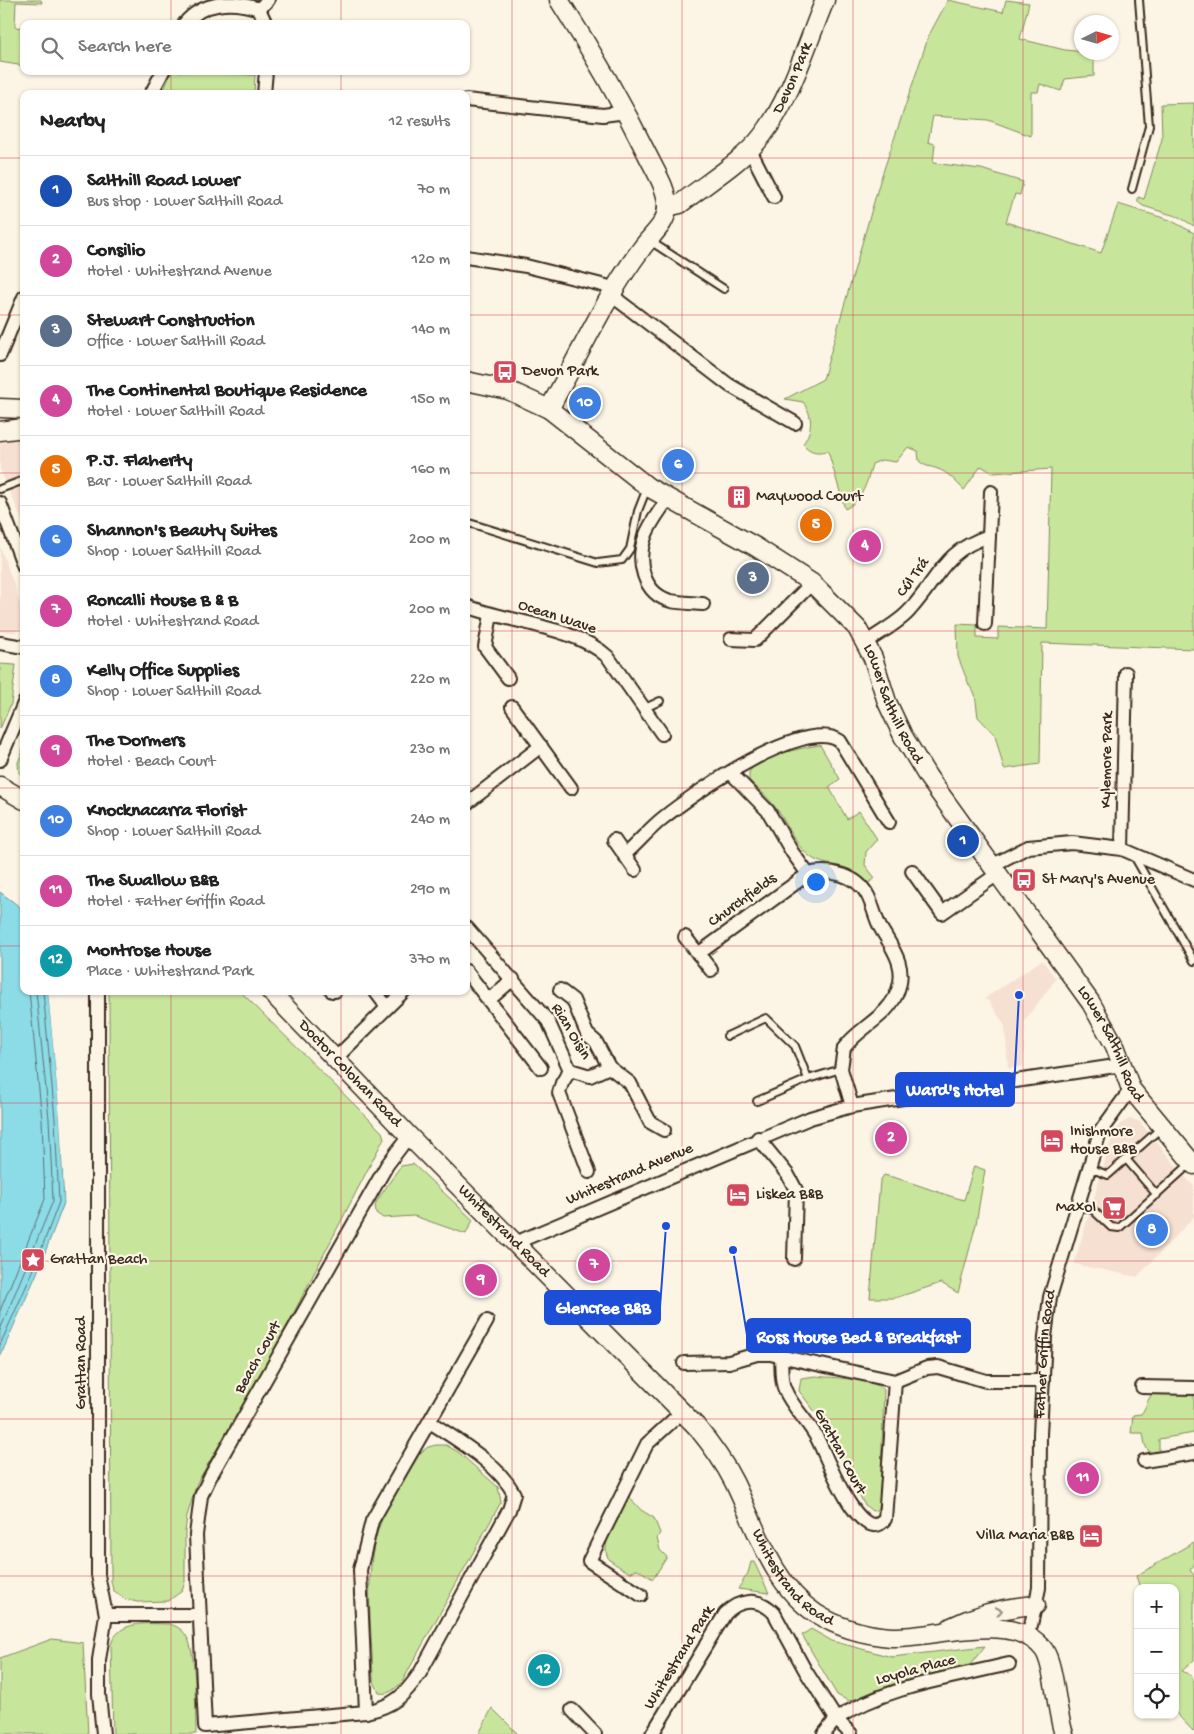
<!DOCTYPE html>
<meta charset="utf-8">
<style>
:root{--surface:#fff;--page:#f6f6f6;--text:#222;--muted:#767676;--line:#e0e0e0;--accent:#d1495b}
body{margin:0;font-family:"Gochi Hand",sans-serif;background:var(--page);color:var(--text)}
.controls{position:absolute;right:15px;bottom:15px;display:grid;overflow:hidden;border-radius:10px;box-shadow:0 1px 4px #0004}
.controls button{width:45px;height:45px;display:grid;place-items:center;padding:0;border:0;border-bottom:1px solid var(--line);background:var(--surface);color:var(--text);font:25px sans-serif}
.compass{position:absolute;left:1074px;top:15px;width:45px;height:45px;border-radius:50%;background:var(--surface);box-shadow:0 1px 4px #0004;rotate:85deg}
.you{position:absolute;left:815px;top:881px;width:18px;height:18px;margin:-12px;border:4px solid #fff;border-radius:50%;background:#1a73e8;box-shadow:0 0 0 8px #1a73e833}
.badge{display:grid;place-items:center;width:32px;height:32px;border-radius:50%;background:var(--accent);color:#fff;font-size:16px;font-weight:700}
.pin{position:absolute;translate:-50% -50%;border:2px solid #fff;box-shadow:0 1px 5px #0006}
.list{margin:0;padding:0;list-style:none}
h2{display:flex;justify-content:space-between;align-items:center;height:65px;margin:0;padding:0 20px;font-size:21px}
h2 small{font-size:16px;font-weight:400;color:var(--muted)}
.list li{display:grid;grid-template-columns:32px 1fr auto;gap:15px;align-items:center;box-sizing:border-box;height:70px;padding:0 20px;border-top:1px solid var(--line)}
.list b{display:block;font-size:19px;white-space:nowrap}
.list p{margin:0;font-size:16px;white-space:nowrap;color:var(--muted)}
.list em{font-size:16px;font-style:normal;color:var(--muted)}
.icon{flex:none;width:28px;height:28px;fill:none;stroke:currentColor;stroke-width:2;stroke-linecap:round;stroke-linejoin:round}
.map{position:relative;flex:none;width:1194px;height:1734px;overflow:hidden}
.search{position:absolute;background:var(--surface);box-shadow:0 1px 4px #0004;left:20px;top:20px;width:450px;height:55px;display:flex;align-items:center;gap:12px;box-sizing:border-box;padding:0 18px;border-radius:10px;color:var(--muted);font-size:19px}
.panel{position:absolute;background:var(--surface);box-shadow:0 1px 4px #0004;left:20px;top:90px;width:450px;height:905px;border-radius:10px}
.map>svg:first-child{display:block}
</style>
<div class="map">
<svg width="1194" height="1734" viewBox="0 0 1194 1734">
<rect width="100%" height="100%" fill="#fcf5e5"/>
<filter id="ink" filterUnits="userSpaceOnUse"><feTurbulence type="fractalNoise" baseFrequency=".02" numOctaves="2"/><feDisplacementMap in="SourceGraphic" scale="10" xChannelSelector="R" yChannelSelector="G"/><feConvolveMatrix kernelMatrix="1 2 1 2 8 2 1 2 1" color-interpolation-filters="sRGB"/></filter>
<g filter="url(#ink)">
<path fill="#f6e0d2" d="M24 438V525L0 469V443Z
M0 547 15 587 23 615 24 626 15 632H0Z
M1042 960 1056 979 1025 1020 1023 1066 1008 1068 1005 1026 989 1001 984 999Z
M1129 1119 1139 1121 1194 1187V1217L1137 1277 1074 1264 1110 1144 1120 1124Z"/>
<path fill="#c8e59c" stroke="#82885d" d="M0 0H41L42 3 16 2 15 27 24 28V66L0 62Z
M948 0 1003 12 1006 0 1029 3 1020 39 1065 50 1094 53V76L1065 79 1061 91 1040 84 1038 92H1031V136L988 120 933 116 928 142 935 144 933 163 981 169 1023 182 1020 195 1015 194 1006 222 1101 253 1118 204 1170 220 1194 233V649L1042 643 1040 764 1004 769 995 735 978 717 975 694 969 685 958 657 957 624 977 625V638L998 639V627L1047 629 1051 469 993 473 981 466 964 490C956 482 949 473 938 469 930 466 925 467 919 461L918 451 908 447 896 462 882 460 872 464C868 481 862 501 845 509L828 451C817 453 811 453 803 444 813 429 813 416 803 402L785 399 823 379 880 181 929 35Z
M172 71 255 75 254 94H162Z
M1194 103V226L1179 217 1143 206 1138 202V197L1144 199 1162 139 1161 104Z
M0 664 16 665 11 704 0 729Z
M820 745 840 779 829 787 847 819 859 811 877 839 866 852 865 865 875 878 866 885C849 859 831 870 812 858 795 847 788 824 776 808 768 797 758 789 749 780V772C759 756 801 748 820 745Z
M24 746V776L19 773 18 763Z
M109 991H240L382 1132 384 1138 275 1349 197 1483 187 1516 185 1532V1582L182 1591 168 1601 137 1602 125 1599 113 1590 111 1581Z
M413 1164 473 1220 466 1234 414 1216 383 1218 376 1213 375 1204 397 1171 401 1166Z
M974 1166 985 1170 976 1224 958 1293 941 1283 895 1298H870L880 1181 884 1175C911 1181 937 1193 964 1200Z
M815 1376C832 1378 873 1378 884 1390L880 1501 877 1510 872 1511 864 1504 823 1422 799 1391 801 1378Z
M1153 1393 1194 1395V1433L1159 1439V1454L1149 1452 1145 1445 1143 1433H1131L1133 1415 1141 1414C1147 1407 1146 1401 1153 1393Z
M436 1445H446L458 1452 498 1487 501 1502 402 1682C395 1689 389 1695 379 1693L373 1679C372 1630 363 1574 379 1527 388 1501 406 1477 420 1453L428 1447Z
M629 1497 641 1510 654 1518 660 1533 657 1538 660 1550 667 1557 653 1579 637 1569 630 1573C624 1569 615 1565 610 1560 596 1547 622 1511 629 1497Z
M1194 1542V1565L1190 1570 1194 1575V1660L1182 1671 1192 1676 1194 1683V1732L1175 1712V1588H1140L1136 1576Z
M751 1562H754L769 1593 738 1589 748 1573Z
M170 1624C179 1627 184 1631 188 1639 197 1659 195 1711 196 1734H113L111 1644C120 1619 148 1624 170 1624Z
M811 1629 832 1641 892 1657 985 1646 970 1665 849 1701 837 1695 802 1635Z
M52 1639 83 1643 88 1734H0V1658Z
M492 1708 518 1734H479Z"/>
<path fill="#8cdce8" stroke="#6c9597" d="M0 892 24 910V991H48L60 1119 64 1203 37 1273 0 1357Z"/>
<path fill="#fcf5e5" d="M48 991H50L63 1118 67 1203 65 1209 60 1119Z"/>
<g fill="none" stroke-linecap="round" stroke-linejoin="round">
<path stroke="#5b716f" stroke-width="1" d="M0 1311 45 1199 42 1120 29 991
M0 1330 53 1201 49 1119 36 991
M0 1345 33 1271 59 1202 55 1119 43 991"/>
<defs>
<path id="lane" d="M1132 189 1149 126 1139 0
M650 241 724 289
M0 489 24 480
M466 522 598 563 622 560 630 549 638 511 647 488
M643 709 660 701
M1134 856 1194 961
M727 1036 766 1018 795 1046 808 1079
M757 1101 808 1079 841 1069
M1126 1159 1157 1195
M1089 1168 1108 1175 1161 1128
M1077 1205 1093 1210 1111 1227 1119 1228 1191 1163"/>
<g id="street">
<path d="M259 9 268 0"/>
<path d="M184 24C203 1 233 0 259 9L266 24"/>
<path d="M151 94 163 71"/>
<path d="M264 94 266 71"/>
<path d="M466 100 603 115 626 112"/>
<path d="M749 148 774 197"/>
<path d="M466 257 526 266 606 286 619 301 729 385 795 423"/>
<path d="M0 355 24 297"/>
<path d="M667 500C659 512 650 523 645 537 636 561 643 594 671 601 681 603 693 603 703 604"/>
<path d="M0 503 24 567"/>
<path d="M466 606C508 622 576 627 608 657L662 734"/>
<path d="M491 615 485 647 508 678"/>
<path d="M985 624 991 492"/>
<path d="M731 639 755 640 812 583"/>
<path d="M867 642C880 632 899 623 910 610 939 578 943 551 989 536"/>
<path d="M0 643 24 647"/>
<path d="M512 707 571 788"/>
<path d="M0 760 24 703"/>
<path d="M731 773 768 811 792 852 808 874"/>
<path d="M466 804 541 746"/>
<path d="M614 840 635 870"/>
<path d="M1122 849 1126 673"/>
<path d="M624 855C638 843 649 829 663 818 693 794 804 716 840 741L889 822"/>
<path d="M993 865 1028 847 1072 843 1122 849 1194 880"/>
<path d="M912 871 942 913 999 873"/>
<path d="M467 928 548 1021 570 1070 590 1076 609 1067"/>
<path d="M685 937 711 970"/>
<path d="M698 954 808 874C829 869 857 874 868 896 873 906 875 917 880 927 892 948 907 966 898 990 889 1017 860 1026 844 1048L841 1069 852 1106"/>
<path d="M466 971 541 1068"/>
<path d="M560 990 573 1000 587 1034 596 1042 609 1067 630 1083 650 1122 664 1130"/>
<path d="M98 991V1575L106 1615 99 1660V1694L103 1734"/>
<path d="M332 991H335"/>
<path d="M375 991 387 1007"/>
<path d="M490 999 513 979"/>
<path d="M335 1059 404 991"/>
<path d="M570 1070 562 1083 559 1093 589 1172"/>
<path d="M409 1136 387 1165 210 1477 201 1496 196 1535 205 1726 366 1712C394 1706 404 1696 420 1673L509 1510 514 1494C499 1464 457 1440 430 1422"/>
<path d="M758 1138 788 1175 796 1190 794 1259"/>
<path d="M515 1243 810 1118 852 1106 890 1100 1122 1065"/>
<path d="M781 1355C782 1366 780 1380 785 1390 792 1407 808 1421 817 1438 825 1452 860 1550 885 1519L895 1381"/>
<path d="M684 1363 729 1362 757 1354H770L895 1381 927 1368 938 1367 986 1381H1043"/>
<path d="M1142 1387 1194 1388"/>
<path d="M1144 1461 1194 1453"/>
<path d="M641 1595 589 1561 647 1444 682 1412"/>
<path d="M106 1615H199"/>
<path id="s1" d="M1024 1635 1031 1625 1039 1588 1040 1434 1045 1337 1050 1297 1100 1132 1131 1089"/>
<path d="M572 1710 595 1734"/>
<path d="M366 1712 360 1570 372 1521 487 1321"/>
<path d="M652 1734 725 1614C739 1599 759 1597 774 1613L805 1670 836 1719 824 1734"/>
<path d="M851 1734 836 1719C886 1686 951 1678 1009 1664"/>
</g>
<g id="secondary">
<path id="s2" d="M667 207 680 204C705 184 743 161 762 136 791 99 807 43 825 0"/>
<path id="s3" d="M466 381 508 390 549 409 648 487 756 547 812 583 857 628 873 658 887 702 903 736 928 777 1091 1003 1115 1046 1131 1089 1194 1165"/>
<path d="M0 408 24 409"/>
<path d="M549 409C579 356 605 297 642 248 651 235 667 224 667 207 668 191 656 172 649 158 622 103 592 51 559 0"/>
<path d="M0 431 24 428"/>
<path d="M0 786 24 800"/>
<path id="s4" d="M270 991 409 1136 696 1426C711 1444 724 1462 734 1482 756 1527 772 1584 815 1613 837 1627 865 1635 891 1637 932 1639 1015 1609 1044 1650 1055 1666 1056 1712 1064 1734"/>
<path d="M951 1627C978 1614 1007 1607 1036 1605"/>
</g>
</defs>
<use href="#lane" stroke="#3b2a1e" stroke-width="10"/>
<use href="#street" stroke="#3b2a1e" stroke-width="16"/>
<use href="#secondary" stroke="#3b2a1e" stroke-width="21"/>
<use href="#lane" stroke="#fcf5e5" stroke-width="6"/>
<use href="#street" stroke="#fcf5e5" stroke-width="12"/>
<use href="#secondary" stroke="#fcf5e5" stroke-width="18"/>
</g>
<defs><path id="oneway-chevron" d="M-2-3.5L2.5 0L-2 3.5" fill="none" stroke-width="1.6" stroke-linecap="round" stroke-linejoin="round" transform="scale(1.25)"/></defs>
<use stroke="#9c9082" href="#oneway-chevron" transform="translate(999 1611) rotate(-12)"/>
</g>
<path fill="none" stroke="#d1495b" stroke-width="1" stroke-opacity="0.55" d="M171 0V24M341 0V24M512 0V1734M682 0V1734M853 0V1734M1023 0V1734M171 71V94M341 71V94M0 158H24M466 158H1194M0 315H24M466 315H1194M0 473H24M466 473H1194M0 631H24M466 631H1194M0 788H24M466 788H1194M0 946H24M466 946H1194M171 991V1734M341 991V1734M0 1103H1194M0 1261H1194M0 1419H1194M0 1576H1194"/>
<defs>
<symbol id="bus-square" viewBox="-11 -11 22 22"><rect x="-9" y="-9" width="18" height="18" rx="4" fill="#d1495b" stroke="#fcf5e5"/><path d="M-5-6H5V4H4V6H2V4H-2V6H-4V4H-5ZM-3.5-4V0h7V-4ZM-3.5 1.2v1.5H-2V1.2ZM2 1.2v1.5H3.5V1.2Z" fill="#fff"/></symbol>
<symbol id="building-square" viewBox="-11 -11 22 22"><rect x="-9" y="-9" width="18" height="18" rx="4" fill="#d1495b" stroke="#fcf5e5"/><path d="M-4-6H4V6H1V3H-1V6H-4ZM-2.5-4.3h1.7v1.8h-1.7ZM.8-4.3h1.7v1.8H.8ZM-2.5-1h1.7V.8h-1.7ZM.8-1h1.7V.8H.8Z" fill="#fff"/></symbol>
<symbol id="hotel-square" viewBox="-11 -11 22 22"><rect x="-9" y="-9" width="18" height="18" rx="4" fill="#d1495b" stroke="#fcf5e5"/><path d="M-6-4.5h1.5V1H6V5H4.5V3h-9V5H-6ZM-4 0a1.8 1.8 0 1 1 3.6 0ZM.5 0V-2.5h3Q6-2.5 6 0Z" fill="#fff"/></symbol>
<symbol id="supermarket-square" viewBox="-11 -11 22 22"><rect x="-9" y="-9" width="18" height="18" rx="4" fill="#d1495b" stroke="#fcf5e5"/><path d="M-6-5.5h2.5l.6 2H6L4.5 2H-2.5L-4.4-4H-6ZM-1.5 3.2a1.3 1.3 0 1 0 .1 0ZM3 3.2a1.3 1.3 0 1 0 .1 0Z" fill="#fff"/></symbol>
<symbol id="sight-square" viewBox="-11 -11 22 22"><rect x="-9" y="-9" width="18" height="18" rx="4" fill="#d1495b" stroke="#fcf5e5"/><path d="M0-6L1.8-2.2L6-1.7L2.9 1.2L3.7 5.4L0 3.3L-3.7 5.4L-2.9 1.2L-6-1.7L-1.8-2.2Z" fill="#fff"/></symbol>
</defs>
<g fill-rule="evenodd">
<use href="#bus-square" x="491" y="358" width="28" height="28"/>
<use href="#building-square" x="725" y="483" width="28" height="28"/>
<use href="#bus-square" x="1010" y="866" width="28" height="28"/>
<use href="#hotel-square" x="1038" y="1127" width="28" height="28"/>
<use href="#hotel-square" x="724" y="1181" width="28" height="28"/>
<use href="#supermarket-square" x="1100" y="1194" width="28" height="28"/>
<use href="#sight-square" x="19" y="1246" width="28" height="28"/>
<use href="#hotel-square" x="1077" y="1522" width="28" height="28"/>
</g>
<g text-anchor="middle" dominant-baseline="central" stroke-width="4.5" stroke-linejoin="round" paint-order="stroke">
<g font-size="16" fill="#3b2a1e" stroke="#fcf5e5">
<text stroke="none"><textPath href="#s2" startOffset="186">Devon Park</textPath></text>
<text transform="translate(914 578) rotate(-54)">Cúl Trá</text>
<text transform="translate(557 618) rotate(18)">Ocean Wave</text>
<text stroke="none"><textPath href="#s3" startOffset="552">Lower Salthill Road</textPath></text>
<text transform="translate(1108 760) rotate(-89)">Kylemore Park</text>
<text transform="translate(743 901) rotate(-36)">Churchfields</text>
<text transform="translate(570 1032) rotate(59)">Rian Oisin</text>
<text stroke="none"><textPath href="#s3" startOffset="958">Lower Salthill Road</textPath></text>
<text stroke="none"><textPath href="#s4" startOffset="115">Doctor Colohan Road</textPath></text>
<text transform="translate(630 1175) rotate(-23)">Whitestrand Avenue</text>
<text stroke="none"><textPath href="#s4" startOffset="335">Whitestrand Road</textPath></text>
<text stroke="none"><textPath href="#s1" startOffset="284">Father Griffin Road</textPath></text>
<text transform="translate(259 1358) rotate(-61)">Beach Court</text>
<text transform="translate(82 1363) rotate(-90)">Grattan Road</text>
<text transform="translate(839 1452) rotate(62)">Grattan Court</text>
<text stroke="none"><textPath href="#s4" startOffset="791">Whitestrand Road</textPath></text>
<text transform="translate(680 1658) rotate(-58)">Whitestrand Park</text>
<text transform="translate(916 1671) rotate(-15)">Loyola Place</text>
</g>
<g font-size="16" fill="#3b2a1e" stroke="#fcf5e5" text-anchor="start">
<text x="522" y="372">Devon Park</text>
<text x="756" y="497">Maywood Court</text>
<text x="1042" y="880">St Mary's Avenue</text>
<text x="1070" y="1132">Inishmore<tspan x="1070" dy="18">House B&amp;B</tspan></text>
<text x="756" y="1195">Liskea B&amp;B</text>
<text x="1096" y="1208" text-anchor="end">Maxol</text>
<text x="50" y="1260">Grattan Beach</text>
<text x="1074" y="1536" text-anchor="end">Villa Maria B&amp;B</text>
</g>
</g>
<path fill="none" stroke="#1d4ed8" stroke-width="2" d="M1019 995L1014 1089M666 1226L660 1307M733 1250L747 1335"/>
<g fill="#1d4ed8" stroke="#fcf5e5" stroke-width="2">
<circle cx="1019" cy="995" r="5"/>
<circle cx="666" cy="1226" r="5"/>
<circle cx="733" cy="1250" r="5"/>
</g>
<g fill="#1d4ed8" stroke="#1d4ed8" stroke-width="2">
<rect x="896" y="1073" width="118" height="33" rx="5"/>
<rect x="545" y="1291" width="115" height="33" rx="5"/>
<rect x="747" y="1319" width="223" height="33" rx="5"/>
</g>
<g font-size="18" text-anchor="middle" font-weight="bold" fill="#fff">
<text x="955" y="1095">Ward's Hotel</text>
<text x="603" y="1313">Glencree B&amp;B</text>
<text x="858" y="1342">Ross House Bed &amp; Breakfast</text>
</g>
</svg>
<div class="controls">
<button>+</button>
<button>−</button>
<button><svg class="icon" aria-label="locate" viewBox="0 0 24 24"><circle cx="12" cy="12" r="6"/><path d="M12 2v4M12 18v4M2 12h4M18 12h4"/></svg></button>
</div>
<svg class="compass" viewBox="-18 -18 36 36"><path d="M0-13l5 13h-10z" fill="#e53935"/><path d="M0 13l5-13h-10z" fill="#767676"/></svg>
<div class="you"></div>
<div class="pin badge" style="left:963px;top:841px;background:#1a4fb4">1</div>
<div class="pin badge" style="left:891px;top:1138px;background:#d1479c">2</div>
<div class="pin badge" style="left:753px;top:578px;background:#5c6f8a">3</div>
<div class="pin badge" style="left:865px;top:546px;background:#d1479c">4</div>
<div class="pin badge" style="left:816px;top:525px;background:#e8710a">5</div>
<div class="pin badge" style="left:678px;top:465px;background:#3f7fe0">6</div>
<div class="pin badge" style="left:594px;top:1265px;background:#d1479c">7</div>
<div class="pin badge" style="left:1152px;top:1230px;background:#3f7fe0">8</div>
<div class="pin badge" style="left:481px;top:1280px;background:#d1479c">9</div>
<div class="pin badge" style="left:585px;top:403px;background:#3f7fe0">10</div>
<div class="pin badge" style="left:1083px;top:1478px;background:#d1479c">11</div>
<div class="pin badge" style="left:544px;top:1670px;background:#0f9aa8">12</div>
<div class="search"><svg class="icon" aria-label="search" viewBox="0 0 24 24"><circle cx="10" cy="10" r="6"/><path d="M15 15l6 6"/></svg>Search here</div>
<section class="panel">
<h2>Nearby<small>12 results</small></h2>
<ul class="list">
<li><span class="badge" style="background:#1a4fb4">1</span><div><b>Salthill Road Lower</b><p>Bus stop · Lower Salthill Road</p></div><em>70 m</em></li>
<li><span class="badge" style="background:#d1479c">2</span><div><b>Consilio</b><p>Hotel · Whitestrand Avenue</p></div><em>120 m</em></li>
<li><span class="badge" style="background:#5c6f8a">3</span><div><b>Stewart Construction</b><p>Office · Lower Salthill Road</p></div><em>140 m</em></li>
<li><span class="badge" style="background:#d1479c">4</span><div><b>The Continental Boutique Residence</b><p>Hotel · Lower Salthill Road</p></div><em>150 m</em></li>
<li><span class="badge" style="background:#e8710a">5</span><div><b>P.J. Flaherty</b><p>Bar · Lower Salthill Road</p></div><em>160 m</em></li>
<li><span class="badge" style="background:#3f7fe0">6</span><div><b>Shannon's Beauty Suites</b><p>Shop · Lower Salthill Road</p></div><em>200 m</em></li>
<li><span class="badge" style="background:#d1479c">7</span><div><b>Roncalli House B &amp; B</b><p>Hotel · Whitestrand Road</p></div><em>200 m</em></li>
<li><span class="badge" style="background:#3f7fe0">8</span><div><b>Kelly Office Supplies</b><p>Shop · Lower Salthill Road</p></div><em>220 m</em></li>
<li><span class="badge" style="background:#d1479c">9</span><div><b>The Dormers</b><p>Hotel · Beach Court</p></div><em>230 m</em></li>
<li><span class="badge" style="background:#3f7fe0">10</span><div><b>Knocknacarra Florist</b><p>Shop · Lower Salthill Road</p></div><em>240 m</em></li>
<li><span class="badge" style="background:#d1479c">11</span><div><b>The Swallow B&amp;B</b><p>Hotel · Father Griffin Road</p></div><em>290 m</em></li>
<li><span class="badge" style="background:#0f9aa8">12</span><div><b>Montrose House</b><p>Place · Whitestrand Park</p></div><em>370 m</em></li>
</ul>
</section>
</div>
